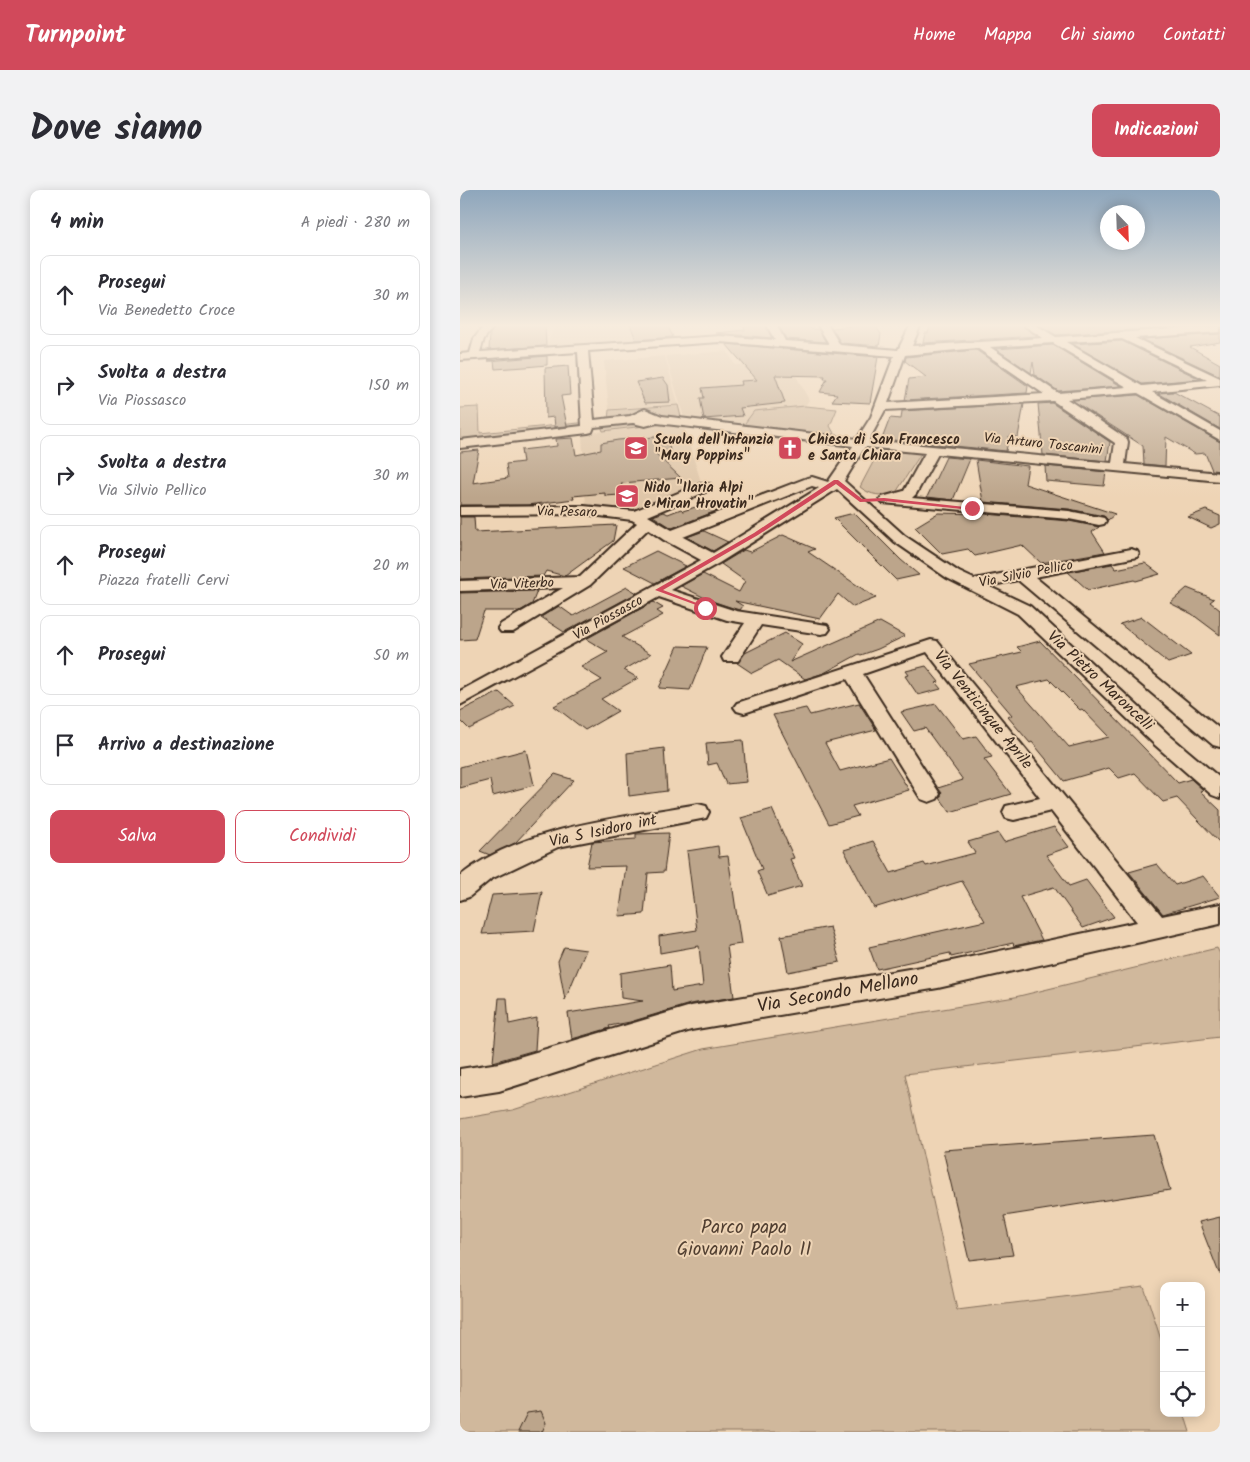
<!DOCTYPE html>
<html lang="it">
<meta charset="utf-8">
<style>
:root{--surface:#fff;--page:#f2f2f3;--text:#2b2b33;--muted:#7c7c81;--line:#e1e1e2;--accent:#d1495b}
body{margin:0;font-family:Kalam,sans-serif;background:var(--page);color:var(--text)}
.controls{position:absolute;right:15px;bottom:15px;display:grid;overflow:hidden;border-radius:10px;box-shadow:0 2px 12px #0003}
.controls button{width:45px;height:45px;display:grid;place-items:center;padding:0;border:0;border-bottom:1px solid var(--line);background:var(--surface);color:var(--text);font:25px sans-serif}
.compass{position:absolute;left:640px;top:15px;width:45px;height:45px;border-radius:50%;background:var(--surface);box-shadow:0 2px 12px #0003;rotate:157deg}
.stop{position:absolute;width:15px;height:15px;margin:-11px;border:4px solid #d1495b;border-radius:50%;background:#fff}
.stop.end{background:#d1495b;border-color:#fff;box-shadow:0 1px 5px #0008}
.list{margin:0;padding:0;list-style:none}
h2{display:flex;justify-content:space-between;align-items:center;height:65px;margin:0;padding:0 20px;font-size:21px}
h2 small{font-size:16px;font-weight:400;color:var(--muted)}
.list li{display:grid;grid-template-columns:32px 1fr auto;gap:15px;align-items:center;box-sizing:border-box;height:80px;margin:0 10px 10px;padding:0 10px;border:1px solid var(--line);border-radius:10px}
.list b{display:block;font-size:19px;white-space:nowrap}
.list p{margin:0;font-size:16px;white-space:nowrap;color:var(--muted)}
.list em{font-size:16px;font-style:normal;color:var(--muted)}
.actions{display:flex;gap:10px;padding:15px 20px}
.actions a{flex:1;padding:11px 0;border:1px solid var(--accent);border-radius:10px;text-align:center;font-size:18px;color:var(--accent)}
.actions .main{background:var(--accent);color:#fff}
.icon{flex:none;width:28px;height:28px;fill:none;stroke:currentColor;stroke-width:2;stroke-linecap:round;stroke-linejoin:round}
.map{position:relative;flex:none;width:760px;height:1242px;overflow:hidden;border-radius:10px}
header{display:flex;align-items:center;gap:30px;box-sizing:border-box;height:70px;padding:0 25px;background:var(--accent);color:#fff}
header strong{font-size:24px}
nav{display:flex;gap:28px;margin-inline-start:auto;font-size:18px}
.intro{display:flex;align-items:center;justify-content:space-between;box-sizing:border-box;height:120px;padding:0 30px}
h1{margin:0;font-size:35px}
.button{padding:12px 22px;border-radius:10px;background:var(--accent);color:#fff;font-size:18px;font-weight:700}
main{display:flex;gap:30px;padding:0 30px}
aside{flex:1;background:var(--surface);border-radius:10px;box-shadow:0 2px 12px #0003}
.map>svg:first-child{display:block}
</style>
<header>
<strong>Turnpoint</strong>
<nav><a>Home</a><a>Mappa</a><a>Chi siamo</a><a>Contatti</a></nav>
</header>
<div class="intro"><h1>Dove siamo</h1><a class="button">Indicazioni</a></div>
<main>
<aside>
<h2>4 min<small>A piedi · 280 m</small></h2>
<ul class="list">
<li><svg class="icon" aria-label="ahead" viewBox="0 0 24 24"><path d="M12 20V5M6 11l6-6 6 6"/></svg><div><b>Prosegui</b><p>Via Benedetto Croce</p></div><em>30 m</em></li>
<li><svg class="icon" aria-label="right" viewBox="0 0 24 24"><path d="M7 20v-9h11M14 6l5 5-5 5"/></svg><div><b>Svolta a destra</b><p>Via Piossasco</p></div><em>150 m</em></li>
<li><svg class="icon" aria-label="right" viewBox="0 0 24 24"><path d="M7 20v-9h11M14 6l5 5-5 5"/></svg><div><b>Svolta a destra</b><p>Via Silvio Pellico</p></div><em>30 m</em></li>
<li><svg class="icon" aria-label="ahead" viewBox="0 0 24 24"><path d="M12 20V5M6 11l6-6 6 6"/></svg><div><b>Prosegui</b><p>Piazza fratelli Cervi</p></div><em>20 m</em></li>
<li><svg class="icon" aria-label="ahead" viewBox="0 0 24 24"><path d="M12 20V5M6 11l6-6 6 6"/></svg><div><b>Prosegui</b></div><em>50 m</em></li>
<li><svg class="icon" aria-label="arrive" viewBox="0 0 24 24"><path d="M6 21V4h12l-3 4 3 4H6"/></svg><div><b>Arrivo a destinazione</b></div></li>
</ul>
<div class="actions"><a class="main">Salva</a><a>Condividi</a></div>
</aside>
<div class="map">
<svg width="760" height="1242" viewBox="0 0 760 1242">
<rect width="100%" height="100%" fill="#eed4b5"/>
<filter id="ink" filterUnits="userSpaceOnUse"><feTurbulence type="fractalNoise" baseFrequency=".02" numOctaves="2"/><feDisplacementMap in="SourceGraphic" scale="10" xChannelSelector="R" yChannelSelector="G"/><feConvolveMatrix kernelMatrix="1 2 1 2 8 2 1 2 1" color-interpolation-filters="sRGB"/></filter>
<g filter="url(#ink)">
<path fill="#dfc6a8" d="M95 134H209L216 149 86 159Z
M267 161 275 175 328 171 349 210 345 216 294 221 282 237 225 231 206 166Z
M205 166 218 214 149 219 144 171Z
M201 234 223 235 242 295 178 317 165 319 126 317 122 244Z"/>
<path fill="#d0b89c" stroke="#86715d" d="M218 215 223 235 201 234 143 241 141 236 0 252V218L19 217 20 243 148 230 149 220Z
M345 216 377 219 370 236 375 245 371 247 282 237 294 221Z
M420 259 462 262 435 304C422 306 411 306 400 297Z
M757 758 760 764V847L445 884 497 1120 684 1097 704 1159V1223H724L730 1242H0V929L53 920 243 859 555 807Z"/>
<path fill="#bca58b" stroke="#3b2a1e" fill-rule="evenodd" d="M47 134H85L86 156 29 160 30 144 37 135Z
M170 134H207L213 147 176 150Z
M318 134 347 135 351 139H358L366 152 326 149Z
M414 134 421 144 419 156 381 153 372 138Z
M471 134H560L577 146 463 153 465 143H468Z
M578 134H760L596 145Z
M305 135 312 148 256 143 285 140 284 137Z
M760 144V152L730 157 760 174V186L682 149Z
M662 151 740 189 682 194 612 154Z
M266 154 418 167 410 213 372 211 377 204 360 202 367 189H364L365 186 315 185 325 213 280 218 283 226 244 229 240 208H244L242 198 282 195 281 191 297 190Z
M593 155 661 196 598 201 575 185 573 172 571 183 536 159Z
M516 160 568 196 567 203 445 210 449 189 466 187 445 171 446 167Z
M87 166V175L65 177 35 179 34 171H28Z
M108 176 110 205 101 206 107 236 95 237 94 227 86 228 85 178Z
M203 188 208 195 210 212 185 213 176 192Z
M714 202 760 227V239L698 203Z
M678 205 760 252V281L752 280 745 263 735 264 706 247 705 276 684 274 683 256 612 210Z
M592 213 650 252 647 271 583 265 578 214Z
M564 214 558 247 549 246 546 261 422 249 430 228 441 229 442 221Z
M207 246 210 261 194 262 221 288 162 293 160 305 145 306V303L113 306 114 309 68 315H0V262L19 260 13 293 48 288 46 274 63 272 61 260 97 256 96 249 113 248 116 265 141 260V253L158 250Z
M486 267 510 269 493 310 467 307Z
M516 270 568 276 565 294 655 324 648 330 644 326 609 319 523 312Z
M585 276 646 282 644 296 586 291Z
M254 311 264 318 212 338 193 326 204 322 208 324 221 319 223 321Z
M746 320 760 326V334L751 338 728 327Z
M394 323 441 370 459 385 436 390 374 328Z
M478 323 525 324 609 331 639 337 632 342 645 362 581 373 562 355 515 366 508 359 482 364 455 337Z
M0 327H14L15 342 156 335 153 351 105 386 86 381 83 386 0 389Z
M244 341 268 352 253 361 227 347Z
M323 345 355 359 348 362 416 408 393 417 378 404 360 429 275 411 283 416 280 420 276 419 249 410 221 396 243 384 279 402 285 391 261 374 284 360 290 362Z
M196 361 226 376 195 393 164 377Z
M685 373 700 384 676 391 674 390 628 400 608 382 652 374 656 379Z
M167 397 177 403 104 442 81 427 99 416 113 426Z
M727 398 754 409 750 412 760 420V445L732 424 710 413Z
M77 401 72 414 60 421H24L15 449 0 450V403Z
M193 412 203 418 197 421 203 425 162 447 191 464 164 480 178 488 141 509 158 521 125 540 94 516 142 490 121 477 148 462 126 449Z
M682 427 731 465 708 473 660 434Z
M420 432 445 446 418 459 401 465 399 464 364 483 345 489 318 470 292 483 277 473 285 463 325 443 342 454 330 472Z
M580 451 718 593 731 589 743 600 740 601 760 620V653L717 608 703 612 675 583 659 588 649 578 604 591 572 552 570 553 548 527 552 525 509 474 562 462 557 457ZM589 489 620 520 622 519 649 547 609 557 556 497Z
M218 456 247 457 230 500 199 498Z
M466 476 479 492 476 493 481 499 458 505 445 486 449 485 446 481Z
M39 502 55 516 9 539 0 530V521Z
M399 513 416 540 365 553 380 581 429 568 449 600 392 616 398 626 369 634 313 525 346 518 350 525Z
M476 514 503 549 516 546 532 567 524 569 551 604 490 622 480 608 482 603 478 598 503 590 465 538 454 541 441 522Z
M283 550 287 592 266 594 257 573 248 575 246 553Z
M204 558 207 601 169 606 167 563Z
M66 560 74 595 33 606 30 590 0 598V577Z
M95 584 114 590 55 653 30 665 20 661Z
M312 619 334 668 330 669 342 696 308 706 297 681 302 679 281 628Z
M594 637 609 657 586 665 609 696 626 690 654 727 623 738 594 697 560 707 582 750 554 756 553 753 491 767 490 763 417 779 409 757 525 731 502 691 414 718 384 660 413 651 431 683 464 673 466 676 515 663 508 652 538 643 544 652Z
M209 643 204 682 188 683 184 724 159 726 166 676 127 677 132 652 176 649V644Z
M258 656 259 667 268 666 281 754 267 756 274 807 230 814 170 832 149 836 150 838 112 849 108 823 183 811 161 808 160 783 210 775 212 801 243 796 239 756 200 763 199 746 237 740 227 661Z
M697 674 715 695 743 686 760 707 703 724 669 682Z
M82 702 74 741 22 744 32 705Z
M370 737 380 772 328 782 321 746Z
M104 757 126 760 105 810 98 771Z
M39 808H47L49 834 77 828 75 860 33 872Z
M694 945 710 1000 544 1026 553 1065 509 1070 483 960Z
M760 1027V1083H759L739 1032Z
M81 1221 86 1233 82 1242H58L67 1223Z"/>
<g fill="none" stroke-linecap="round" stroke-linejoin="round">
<defs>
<path id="minor" d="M25 134H35L24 149 20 162 260 146 315 150 306 134H316L325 151 369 154 357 134H367L380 155 438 160 451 134H461L452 156 583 148 562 134H574L596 147 760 136V142L675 148 760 188V195L692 202 760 241V250L678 203 607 209 667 249 668 252 665 274 760 283V291L478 264 456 304 452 308 609 321 644 328 646 331 644 334 639 335 609 329 422 313 420 310 422 307 444 301 465 263 405 257 384 291 445 346 499 382 514 389 671 359 677 361 679 364 677 367 575 387 760 539V557L753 555 558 390 528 396 570 416 709 545 760 588V608L752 605 695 555 558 424 487 388 435 352 377 299 259 373 211 400 276 421 367 435 370 439 367 443 361 444 301 435 278 471H264L262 467 285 433 267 430 199 407 0 515V501L241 370 204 350 188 339 130 395 53 442H41L38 438 41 434 103 398 0 401V391L120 387 177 333 172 330 124 324 0 325V317L124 316 174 321 240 294H250L252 297 250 300 188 326 212 340 347 288 352 287 368 292 393 256 197 233 185 236 173 233 134 237 132 242 128 243 0 258V250L122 236 118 162 0 170V164L10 163 14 149ZM662 149 747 190 682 196 606 152ZM260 152 434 166 411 227 397 249 202 226 185 219 170 226 134 230 128 161ZM593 153 667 197 598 203 530 157ZM517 158 584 204 428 213 445 165ZM593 211 655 253 652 273 409 250 425 220ZM352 296 359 298 253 363 223 347Z
M471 450 477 451 702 726 760 714V734L478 798 231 840 39 901 0 907V879L39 873 231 816 478 774 677 732 591 621 554 630 546 628 543 622 546 616 580 608 467 462 403 484 480 604 477 609 469 612 461 609 387 489 284 523 277 521 274 517 277 513Z
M238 614 246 616 249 622 246 628 98 657 31 689 9 707 0 710V686C62 636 161 628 238 614Z"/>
</defs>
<use href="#minor" stroke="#3b2a1e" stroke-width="4"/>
<use href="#minor" fill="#eed4b5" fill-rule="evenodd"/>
</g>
</g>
<linearGradient id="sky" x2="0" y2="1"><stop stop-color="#8ea6bc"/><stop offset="0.44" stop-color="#f7ecde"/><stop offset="1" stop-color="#f7ecde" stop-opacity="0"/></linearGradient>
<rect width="760" height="308" fill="url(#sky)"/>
<path fill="#d1495b" d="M374 290H378L402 309 424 308 514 318 512 320 424 311 400 312 376 294 298 345 203 400 247 417V419L195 400 294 343Z"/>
<defs>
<symbol id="school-square" viewBox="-11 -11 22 22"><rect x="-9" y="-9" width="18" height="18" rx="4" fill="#d1495b" stroke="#eed4b5"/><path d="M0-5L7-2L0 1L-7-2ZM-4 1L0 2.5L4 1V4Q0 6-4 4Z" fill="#fff"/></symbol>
<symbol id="church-square" viewBox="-11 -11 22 22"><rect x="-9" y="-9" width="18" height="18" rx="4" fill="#d1495b" stroke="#eed4b5"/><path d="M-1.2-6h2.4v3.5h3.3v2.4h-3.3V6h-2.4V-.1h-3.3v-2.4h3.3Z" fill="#fff"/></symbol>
</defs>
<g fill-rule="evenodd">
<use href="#school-square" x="162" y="244" width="28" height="28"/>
<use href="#church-square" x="316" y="244" width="28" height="28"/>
<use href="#school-square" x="153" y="292" width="28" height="28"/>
</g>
<g text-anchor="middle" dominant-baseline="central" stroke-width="4" stroke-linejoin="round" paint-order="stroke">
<g font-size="14" font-weight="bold" fill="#3b2a1e" stroke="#eed4b5" text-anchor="start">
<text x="194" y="250">Scuola dell'Infanzia<tspan x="194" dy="16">"Mary Poppins"</tspan></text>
<text x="348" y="250">Chiesa di San Francesco<tspan x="348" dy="16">e Santa Chiara</tspan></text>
<text x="184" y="298">Nido "Ilaria Alpi<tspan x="184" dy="16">e Miran Hrovatin"</tspan></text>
</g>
<g font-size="14" fill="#3b2a1e" stroke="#eed4b5">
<text transform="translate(583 254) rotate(6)">Via Arturo Toscanini</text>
<text transform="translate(107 322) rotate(1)">Via Pesaro</text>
<text transform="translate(566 384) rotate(-11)">Via Silvio Pellico</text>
<text transform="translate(62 394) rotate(-2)">Via Viterbo</text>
<text transform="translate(148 428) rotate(-29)">Via Piossasco</text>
</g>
<g font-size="16" fill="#3b2a1e" stroke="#eed4b5">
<text transform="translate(640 491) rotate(43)">Via Pietro Maroncelli</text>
<text transform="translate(523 520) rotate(51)">Via Venticinque Aprile</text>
<text transform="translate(143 641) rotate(-12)">Via S Isidoro int</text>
</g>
<g font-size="19" fill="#3b2a1e" stroke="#eed4b5">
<text transform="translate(378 803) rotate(-10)">Via Secondo Mellano</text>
</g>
<g font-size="19" fill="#513f31" stroke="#eed4b5">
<text x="284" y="1038">Parco papa<tspan x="284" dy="22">Giovanni Paolo II</tspan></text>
</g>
</g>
</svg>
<div class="controls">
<button>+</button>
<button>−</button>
<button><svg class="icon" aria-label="locate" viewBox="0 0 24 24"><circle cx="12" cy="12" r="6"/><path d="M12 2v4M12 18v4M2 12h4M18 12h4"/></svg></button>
</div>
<svg class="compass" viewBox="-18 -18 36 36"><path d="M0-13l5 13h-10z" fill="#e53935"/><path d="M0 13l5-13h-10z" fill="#7c7c81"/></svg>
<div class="stop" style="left:245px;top:418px"></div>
<div class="stop end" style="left:512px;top:318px"></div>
</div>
</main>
